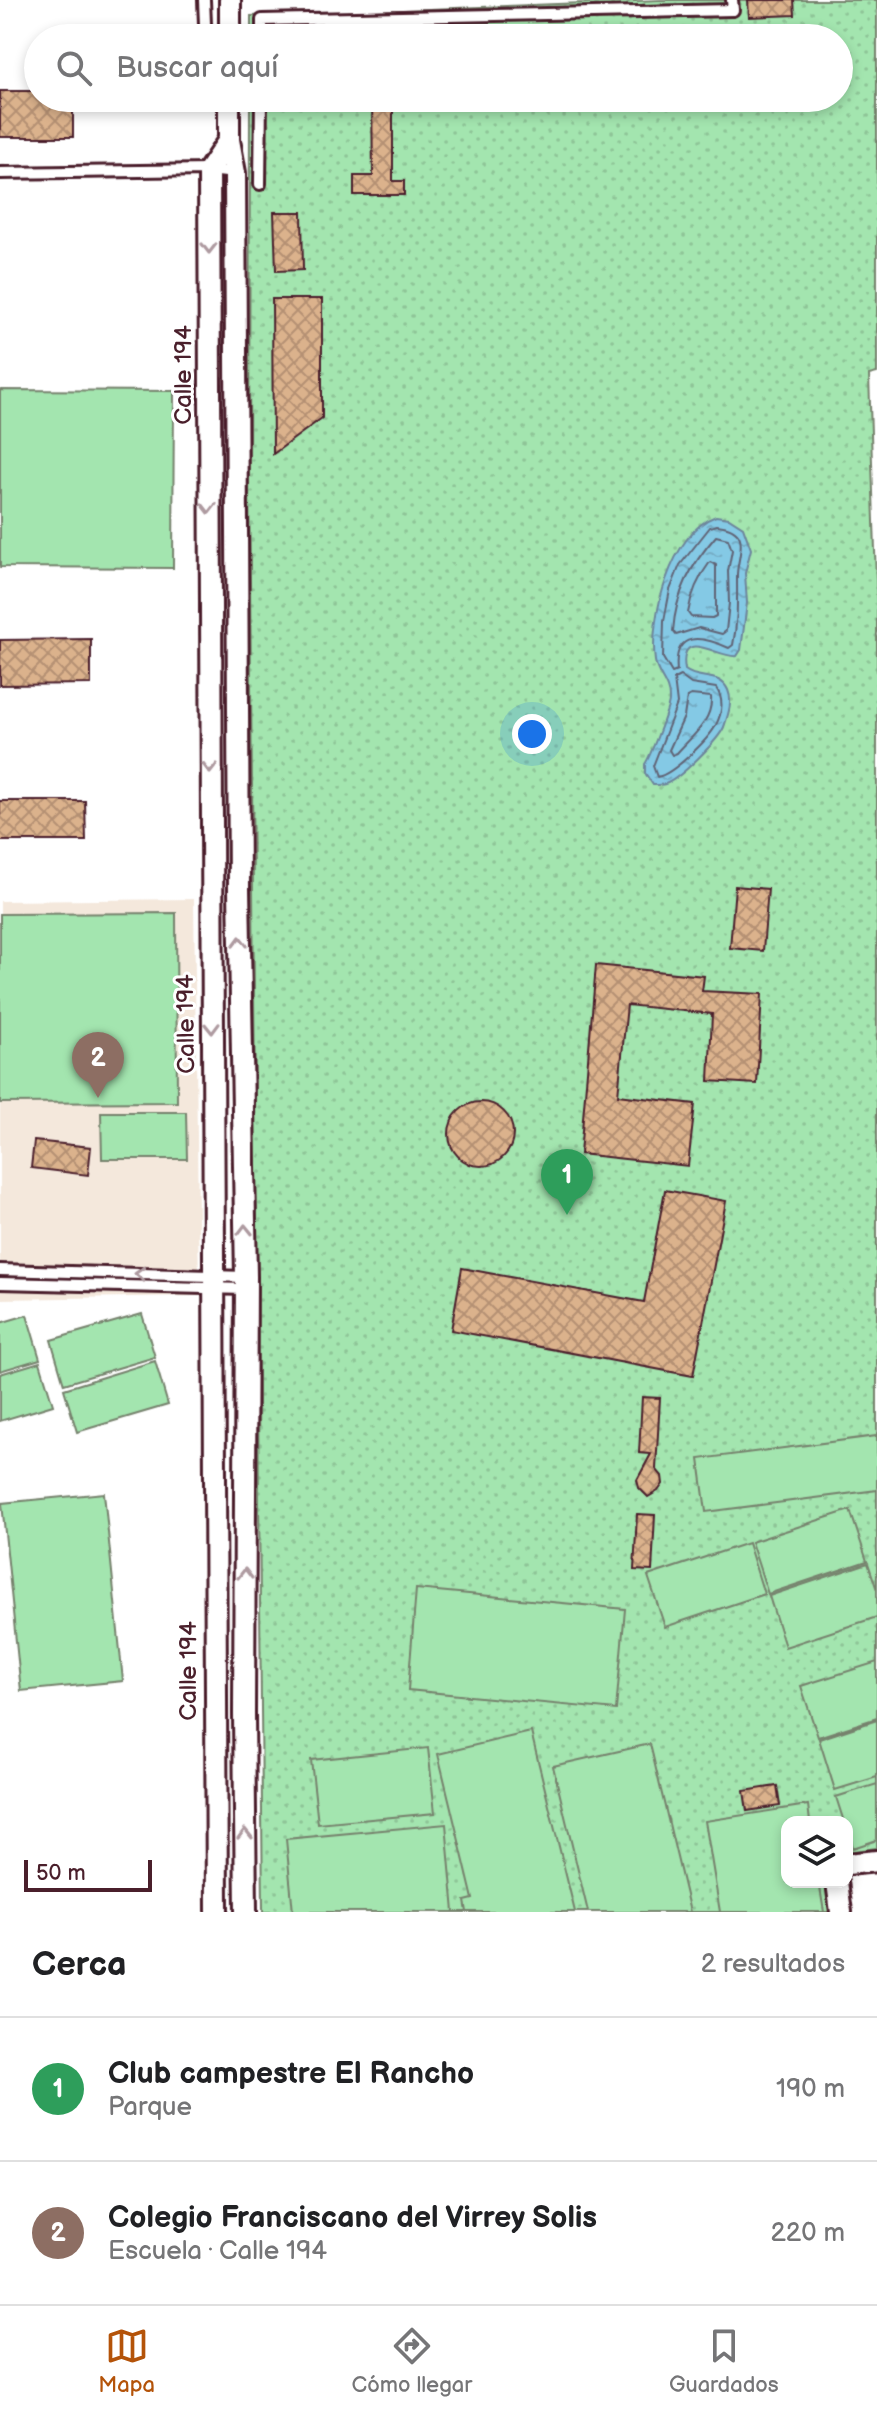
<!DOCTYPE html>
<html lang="es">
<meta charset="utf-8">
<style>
:root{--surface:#fff;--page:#f2f2f2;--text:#202124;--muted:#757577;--line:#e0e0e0;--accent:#b45309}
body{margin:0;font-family:"Balsamiq Sans",sans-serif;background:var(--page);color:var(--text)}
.controls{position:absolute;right:24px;bottom:24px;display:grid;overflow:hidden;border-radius:16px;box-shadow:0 4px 12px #0003}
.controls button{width:72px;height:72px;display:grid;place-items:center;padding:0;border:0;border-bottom:2px solid var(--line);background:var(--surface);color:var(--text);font:40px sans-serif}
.scale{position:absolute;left:24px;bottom:20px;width:128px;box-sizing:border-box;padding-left:8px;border:4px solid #4a1f2b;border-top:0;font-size:22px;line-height:28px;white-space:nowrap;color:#4a1f2b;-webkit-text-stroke:6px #fff;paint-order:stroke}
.you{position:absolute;left:532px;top:734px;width:28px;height:28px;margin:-20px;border:6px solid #fff;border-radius:50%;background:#1a73e8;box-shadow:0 0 0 12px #1a73e833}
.badge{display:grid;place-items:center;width:52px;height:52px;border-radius:50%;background:var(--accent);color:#fff;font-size:26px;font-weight:700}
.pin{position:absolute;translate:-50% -66px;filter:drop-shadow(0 2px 4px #0008)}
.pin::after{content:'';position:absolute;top:42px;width:28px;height:24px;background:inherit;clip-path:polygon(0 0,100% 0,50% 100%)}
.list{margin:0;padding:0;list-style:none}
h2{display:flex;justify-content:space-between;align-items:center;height:104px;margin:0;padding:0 32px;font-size:34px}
h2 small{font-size:26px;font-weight:400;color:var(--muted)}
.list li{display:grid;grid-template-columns:52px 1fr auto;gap:24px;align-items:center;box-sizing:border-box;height:144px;padding:0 32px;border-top:2px solid var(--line)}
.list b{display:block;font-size:30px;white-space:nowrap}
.list p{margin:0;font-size:26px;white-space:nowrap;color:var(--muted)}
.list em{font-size:26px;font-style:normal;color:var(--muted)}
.icon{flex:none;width:44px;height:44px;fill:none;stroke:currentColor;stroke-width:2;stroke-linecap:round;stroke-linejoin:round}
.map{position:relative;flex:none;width:877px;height:1912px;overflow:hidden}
.search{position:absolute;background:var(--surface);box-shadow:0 4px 12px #0003;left:24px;right:24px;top:24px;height:88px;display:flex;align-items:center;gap:20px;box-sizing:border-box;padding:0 28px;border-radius:44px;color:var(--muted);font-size:30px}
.sheet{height:392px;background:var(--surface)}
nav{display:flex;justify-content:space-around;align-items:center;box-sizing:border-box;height:112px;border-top:2px solid var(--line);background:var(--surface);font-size:22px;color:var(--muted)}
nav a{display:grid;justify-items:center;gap:4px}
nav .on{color:var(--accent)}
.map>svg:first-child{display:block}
</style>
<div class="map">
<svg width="877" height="1912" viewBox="0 0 877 1912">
<defs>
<pattern id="grass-dots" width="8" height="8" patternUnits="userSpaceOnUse" patternTransform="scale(2)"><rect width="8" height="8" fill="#a3e5af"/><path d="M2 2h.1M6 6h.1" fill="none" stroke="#8ec497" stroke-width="1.8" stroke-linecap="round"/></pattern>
<pattern id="water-ripples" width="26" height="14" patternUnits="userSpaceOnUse" patternTransform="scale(2)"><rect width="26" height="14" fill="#84c9e5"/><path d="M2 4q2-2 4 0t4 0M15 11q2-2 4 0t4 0" fill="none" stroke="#74acc5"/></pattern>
<pattern id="building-cross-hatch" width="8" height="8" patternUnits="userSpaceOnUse" patternTransform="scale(2)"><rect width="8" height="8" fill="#dbb28c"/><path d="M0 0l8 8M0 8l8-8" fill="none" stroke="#b49073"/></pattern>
</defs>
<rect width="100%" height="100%" fill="#fff"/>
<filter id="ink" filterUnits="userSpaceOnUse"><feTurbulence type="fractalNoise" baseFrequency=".0125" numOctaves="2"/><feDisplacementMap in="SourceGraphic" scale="16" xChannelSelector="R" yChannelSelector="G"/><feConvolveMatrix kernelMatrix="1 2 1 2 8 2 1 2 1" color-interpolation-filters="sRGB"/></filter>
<g filter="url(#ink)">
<path fill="#f4e8dc" d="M194 899 199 1296 0 1299V901Z"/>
<path fill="url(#grass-dots)" stroke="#76826d" stroke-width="2" d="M661 0H877V373L869 375 877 609V1848L847 1852V1822H787V1882H827L831 1912H263L249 479 250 98H839V38H251V16Z"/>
<path fill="#a3e5af" stroke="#76826d" stroke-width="2" d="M0 390 174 391 173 568 0 567Z
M176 913 177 1102 0 1103V914Z
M101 1112H186L187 1159H102Z
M142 1314 155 1357 64 1384 51 1340Z
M27 1315 40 1359 0 1371V1323Z
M155 1361 168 1405 77 1432 64 1389Z
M40 1362 53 1405 0 1421V1374Z
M877 1436V1490L706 1512 699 1459Z
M104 1493 123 1681 21 1691 2 1503Z
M850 1510 867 1561 768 1594 751 1542Z
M748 1543 764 1594 665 1627 648 1576Z
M868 1563 877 1590V1617L785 1647 769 1596Z
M416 1589 625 1609 616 1710 408 1690Z
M877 1662V1718L818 1737 801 1686Z
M877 1720V1777L835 1790 819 1739Z
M531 1732 575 1912H467L465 1901 473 1899 438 1754Z
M650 1744 690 1912H588L553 1766Z
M428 1748 435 1813 318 1824 311 1760Z
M877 1784V1840L853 1848 847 1822H844L836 1797Z
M808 1805 810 1822H787V1882H819L824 1912H720L705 1821Z
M446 1824 454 1912H293L286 1839Z"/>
<path fill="url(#water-ripples)" stroke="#6d859b" stroke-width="2" d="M716 516 729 518 743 527 751 549 745 573 747 603 741 650 737 656C719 659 678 625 685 670 699 681 720 672 728 690 733 702 728 715 724 727 719 739 679 780 665 784 662 785 656 785 653 785L645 773V764C650 757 669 708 669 701 670 684 657 676 655 661 649 619 671 532 716 516Z"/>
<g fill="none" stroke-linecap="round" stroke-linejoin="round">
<path stroke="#616375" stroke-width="2" d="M717 525C753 529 738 552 737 574 737 599 738 621 733 645L729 648C702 636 673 630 677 671L672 673 663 658 664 621 670 590 680 565 710 527Z
M716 536 728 539 732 550 728 571 729 603 726 631 722 634 699 628 676 635 673 631C676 592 691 565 716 536Z
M710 562 716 565V616L712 618 691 617 688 613C691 594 698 578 710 562Z
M680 676 691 684 716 688C724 699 722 713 716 725 709 739 672 775 657 777L653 766 677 704 674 679Z
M691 695 711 697C713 721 691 737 677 753L672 755 669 750 684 717 687 697Z"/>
</g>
<path fill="url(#building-cross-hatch)" stroke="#4a1f2b" stroke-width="2" d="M748 0H794L795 15 749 17Z
M0 91H38V98H73V137H0Z
M372 98H393V181H404V195H354V176H373Z
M274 212H302L303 270 276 271Z
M272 299H322V418L273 454Z
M91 639V684L0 685V640Z
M0 801H85L86 841H0Z
M735 886 768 889 763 951 730 948Z
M596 965 704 976 702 991 762 994 757 1084 709 1081 712 1014 627 1005 618 1095 695 1104 688 1166 580 1154Z
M449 1134a32 32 0 1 1 64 0a32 32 0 1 1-64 0Z
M34 1141 91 1147 88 1175 31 1168Z
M665 1190 726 1201 693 1376 451 1330 462 1268 644 1302Z
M642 1397 660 1398 656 1469 662 1476 663 1484 658 1491 648 1497 639 1488 637 1480 651 1454 639 1453Z
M637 1514 655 1515 652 1571 634 1570Z
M777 1786 780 1806 747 1811 744 1791Z"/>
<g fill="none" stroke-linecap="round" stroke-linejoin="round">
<defs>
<path id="lane" d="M204 0 205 24 208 38
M262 38V20L733 10 732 0
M0 173 209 170 235 173
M260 184 261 98
M0 1270 246 1277
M0 1283 246 1289"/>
<path id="street" d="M230 0V38
M229 98V140L235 173 239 889 246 1277 244 1714 246 1912
M847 1864 877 1861
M837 1882 841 1912
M217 1912 209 170 229 140"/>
</defs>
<use href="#lane" stroke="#4a1f2b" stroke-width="16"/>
<use href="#street" stroke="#4a1f2b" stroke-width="26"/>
<use href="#lane" stroke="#fff" stroke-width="10"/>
<use href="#street" stroke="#fff" stroke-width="20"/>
</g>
<defs><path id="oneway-chevron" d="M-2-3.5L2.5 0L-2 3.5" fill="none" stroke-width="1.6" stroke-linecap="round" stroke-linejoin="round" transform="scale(2)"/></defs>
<g stroke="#ae9aa0">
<use href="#oneway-chevron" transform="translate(209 248) rotate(90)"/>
<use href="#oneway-chevron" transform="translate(209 508) rotate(90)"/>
<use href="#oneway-chevron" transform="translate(210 768) rotate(90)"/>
<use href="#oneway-chevron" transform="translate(240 942) rotate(-91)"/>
<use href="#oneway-chevron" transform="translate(212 1028) rotate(89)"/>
<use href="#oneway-chevron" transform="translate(245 1230) rotate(-91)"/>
<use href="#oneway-chevron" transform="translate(140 1274) rotate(-178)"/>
<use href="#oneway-chevron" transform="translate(245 1574) rotate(-90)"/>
<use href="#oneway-chevron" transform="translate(245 1834) rotate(-91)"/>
</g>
</g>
<g text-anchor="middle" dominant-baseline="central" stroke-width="6" stroke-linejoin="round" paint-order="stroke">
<g font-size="24" fill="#4a1f2b" stroke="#fff">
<text transform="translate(183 375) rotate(-90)">Calle 194</text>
<text transform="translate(186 1024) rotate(-91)">Calle 194</text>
<text transform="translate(188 1671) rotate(-90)">Calle 194</text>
</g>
</g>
</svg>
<div class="controls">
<button><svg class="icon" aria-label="layers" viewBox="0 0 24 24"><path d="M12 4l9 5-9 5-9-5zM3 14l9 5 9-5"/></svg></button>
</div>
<div class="scale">50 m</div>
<div class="you"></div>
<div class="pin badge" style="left:567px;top:1215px;background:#2e9e5b">1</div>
<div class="pin badge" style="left:98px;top:1098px;background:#8d6e63">2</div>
<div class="search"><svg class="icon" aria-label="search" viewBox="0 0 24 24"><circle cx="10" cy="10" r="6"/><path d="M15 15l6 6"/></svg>Buscar aquí</div>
</div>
<section class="sheet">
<h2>Cerca<small>2 resultados</small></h2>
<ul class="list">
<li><span class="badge" style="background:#2e9e5b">1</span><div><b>Club campestre El Rancho</b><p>Parque</p></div><em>190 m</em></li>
<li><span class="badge" style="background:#8d6e63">2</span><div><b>Colegio Franciscano del Virrey Solis</b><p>Escuela · Calle 194</p></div><em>220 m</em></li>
</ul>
</section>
<nav>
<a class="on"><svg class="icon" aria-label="map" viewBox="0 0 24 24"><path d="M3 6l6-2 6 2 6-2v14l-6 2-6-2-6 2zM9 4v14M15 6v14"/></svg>Mapa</a>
<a><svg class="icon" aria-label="directions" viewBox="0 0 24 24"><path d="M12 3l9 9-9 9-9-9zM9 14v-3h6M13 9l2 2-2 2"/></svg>Cómo llegar</a>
<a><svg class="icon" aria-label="saved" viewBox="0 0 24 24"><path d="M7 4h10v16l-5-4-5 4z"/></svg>Guardados</a>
</nav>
